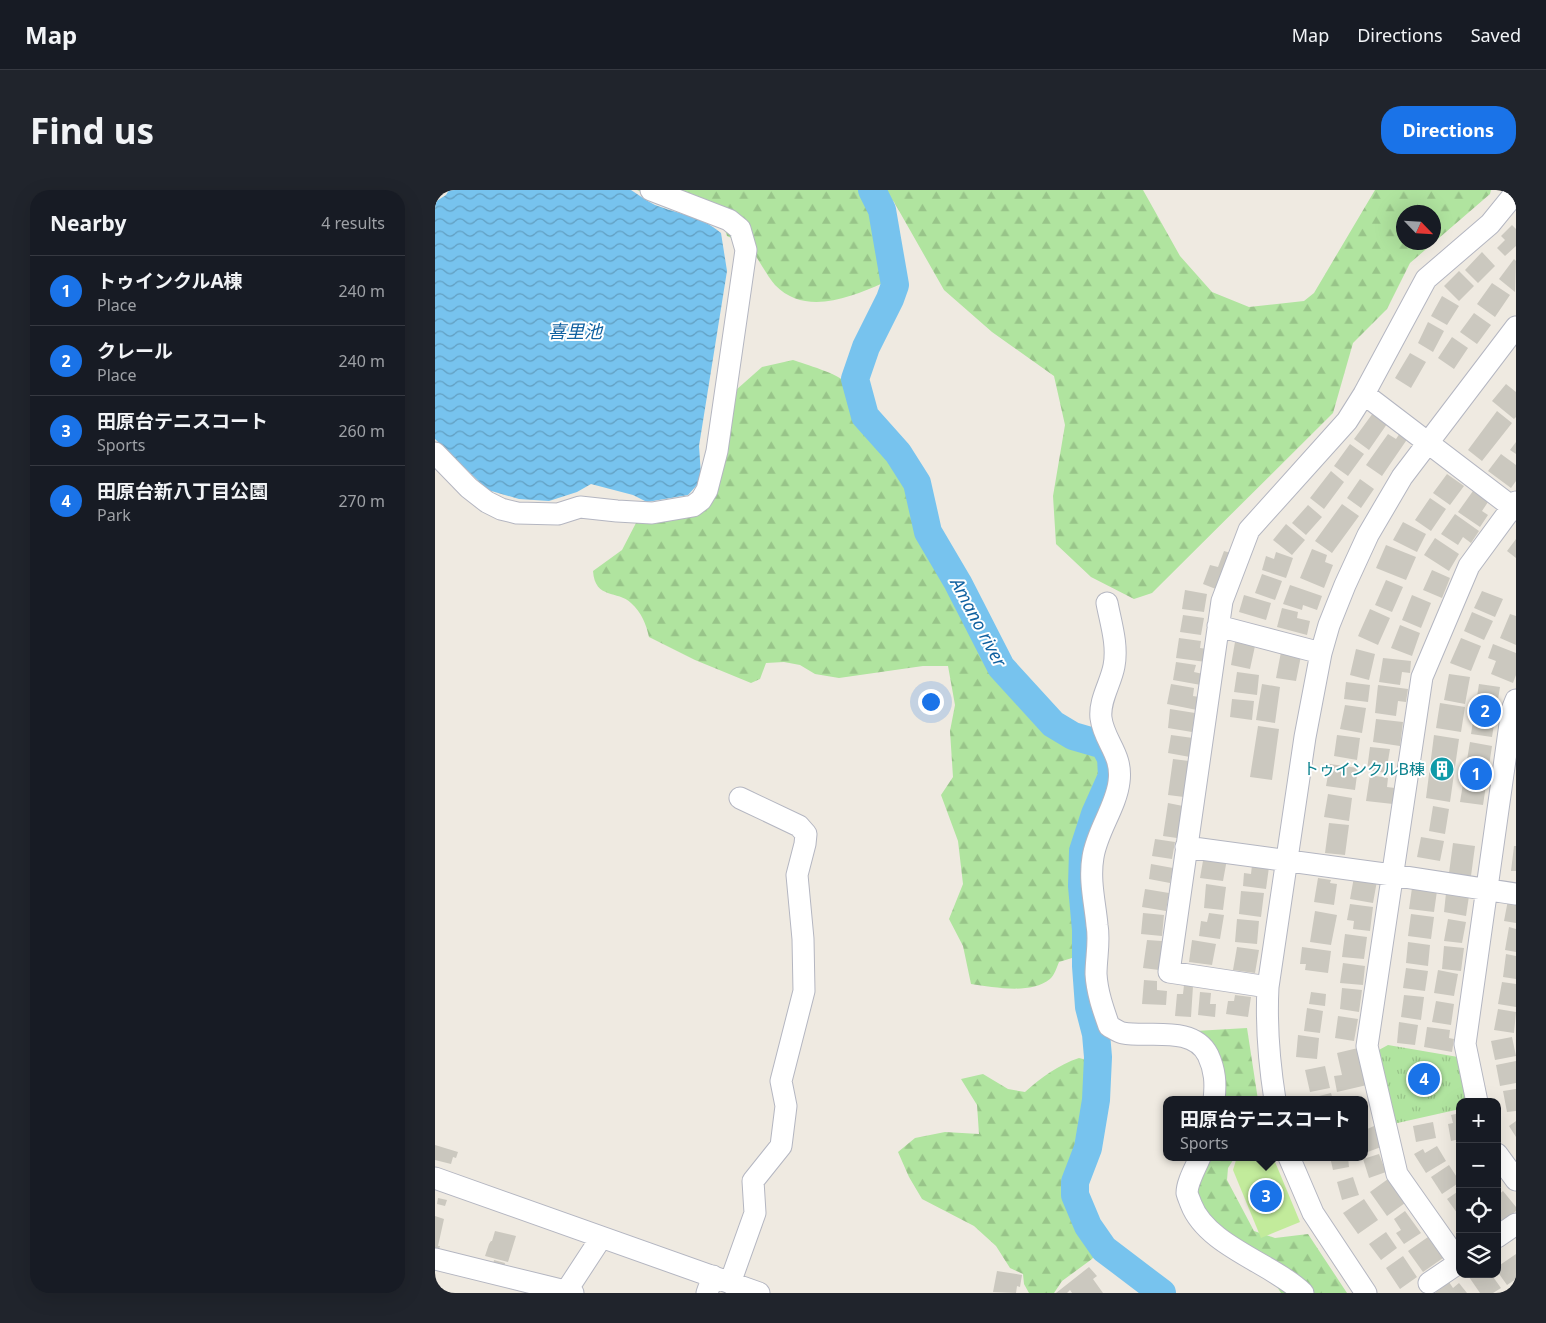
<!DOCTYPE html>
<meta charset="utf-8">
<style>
:root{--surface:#171b24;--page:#20242c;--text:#f1f3f6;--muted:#9ea1a6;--line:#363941;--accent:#1a73e8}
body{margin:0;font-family:"Noto Sans","Noto Sans JP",sans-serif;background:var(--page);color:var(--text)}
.controls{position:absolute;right:15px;bottom:15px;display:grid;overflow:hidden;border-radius:10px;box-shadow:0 5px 20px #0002}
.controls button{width:45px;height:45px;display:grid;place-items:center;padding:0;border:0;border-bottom:1px solid var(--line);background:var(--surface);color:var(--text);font:25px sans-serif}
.compass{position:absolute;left:961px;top:15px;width:45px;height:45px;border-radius:50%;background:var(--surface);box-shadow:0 5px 20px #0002;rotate:115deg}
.you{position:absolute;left:495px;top:511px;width:18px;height:18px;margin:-12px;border:4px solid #fff;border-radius:50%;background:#1a73e8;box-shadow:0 0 0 8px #1a73e833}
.badge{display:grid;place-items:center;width:32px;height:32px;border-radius:50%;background:var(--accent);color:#fff;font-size:16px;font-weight:700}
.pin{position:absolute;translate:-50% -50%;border:2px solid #fff;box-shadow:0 1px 5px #0006}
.popup{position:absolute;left:728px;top:906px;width:205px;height:65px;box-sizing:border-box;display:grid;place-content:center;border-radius:10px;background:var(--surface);filter:drop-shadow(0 1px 4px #0005);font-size:16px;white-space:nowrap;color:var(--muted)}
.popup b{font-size:19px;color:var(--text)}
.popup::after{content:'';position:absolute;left:50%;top:100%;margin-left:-10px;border:10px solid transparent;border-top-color:var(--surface)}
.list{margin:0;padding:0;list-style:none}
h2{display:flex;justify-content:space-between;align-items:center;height:65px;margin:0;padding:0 20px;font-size:21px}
h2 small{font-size:16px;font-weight:400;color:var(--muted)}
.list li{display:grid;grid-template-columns:32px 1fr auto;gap:15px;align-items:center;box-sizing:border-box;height:70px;padding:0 20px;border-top:1px solid var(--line)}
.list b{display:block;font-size:19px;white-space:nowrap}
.list p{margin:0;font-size:16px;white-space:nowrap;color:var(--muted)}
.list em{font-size:16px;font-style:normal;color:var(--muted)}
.icon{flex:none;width:28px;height:28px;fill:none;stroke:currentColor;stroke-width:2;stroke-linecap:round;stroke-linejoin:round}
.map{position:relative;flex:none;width:1081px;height:1103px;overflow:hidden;border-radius:20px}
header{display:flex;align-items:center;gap:30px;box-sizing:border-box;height:70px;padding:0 25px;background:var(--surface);border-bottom:1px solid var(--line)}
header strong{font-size:24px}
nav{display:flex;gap:28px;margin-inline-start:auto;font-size:18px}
.intro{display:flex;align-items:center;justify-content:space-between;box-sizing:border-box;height:120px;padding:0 30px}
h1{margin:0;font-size:35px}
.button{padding:12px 22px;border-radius:20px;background:var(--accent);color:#fff;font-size:18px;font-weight:700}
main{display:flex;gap:30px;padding:0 30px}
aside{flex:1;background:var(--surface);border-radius:20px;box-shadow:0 5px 20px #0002}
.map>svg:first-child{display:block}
</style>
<header>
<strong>Map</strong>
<nav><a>Map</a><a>Directions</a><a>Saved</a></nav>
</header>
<div class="intro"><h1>Find us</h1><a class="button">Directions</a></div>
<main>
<aside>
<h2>Nearby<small>4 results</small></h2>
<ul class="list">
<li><span class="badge">1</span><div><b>トゥインクルA棟</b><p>Place</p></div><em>240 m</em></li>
<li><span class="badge">2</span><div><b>クレール</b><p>Place</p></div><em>240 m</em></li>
<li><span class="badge">3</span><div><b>田原台テニスコート</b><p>Sports</p></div><em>260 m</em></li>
<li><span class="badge">4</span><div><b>田原台新八丁目公園</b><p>Park</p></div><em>270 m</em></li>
</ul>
</aside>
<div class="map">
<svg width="1081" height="1103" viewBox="0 0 1081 1103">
<defs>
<pattern id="forest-firs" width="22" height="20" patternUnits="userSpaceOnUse" patternTransform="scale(1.25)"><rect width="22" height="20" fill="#b0e49f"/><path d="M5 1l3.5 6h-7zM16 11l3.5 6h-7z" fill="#98c489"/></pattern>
<pattern id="park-tufts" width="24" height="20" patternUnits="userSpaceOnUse" patternTransform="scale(1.25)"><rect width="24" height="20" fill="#b0e49f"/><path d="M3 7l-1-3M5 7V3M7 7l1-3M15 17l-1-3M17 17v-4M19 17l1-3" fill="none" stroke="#98c489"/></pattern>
<pattern id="water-waves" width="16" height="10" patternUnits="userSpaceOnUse" patternTransform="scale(1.25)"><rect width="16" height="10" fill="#77c3ee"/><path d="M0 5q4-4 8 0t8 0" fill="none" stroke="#629fc1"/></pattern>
</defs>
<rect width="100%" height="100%" fill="#efeae1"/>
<path fill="url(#forest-firs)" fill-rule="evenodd" d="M202 0H428C449 22 453 59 454 88L448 93C414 108 370 126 340 95 331 85 320 62 313 56 307 52 298 49 292 46L290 40Z
M447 0H708L745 66 777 102 814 117 869 111 879 103 940 0H1056L1055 4 975 73 952 119 918 153 898 223 717 403 699 409 656 387 621 354 618 306 630 235 619 186 557 142 509 100 459 12ZM968 22H998V52H968Z
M358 170C369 174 405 184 411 193 420 206 422 222 433 234L502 341 518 379 538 438 541 454 567 493 597 526 624 548 660 554 672 571 641 665 643 682 641 714 644 742 637 768 624 772C622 777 619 786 615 789 595 805 559 797 536 794L528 756 514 729 528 694 523 651 506 605 518 587 515 541 520 515 513 476H488L404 488 380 484 365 475 349 472 331 473 325 489 316 493 260 470 214 447C211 434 207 423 196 413 183 400 160 410 158 381L187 360 202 331 258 326 280 307 296 239 301 200 327 177Z
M812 838 823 910H784L760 841Z
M644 868 656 871 672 892 669 928 652 982 646 1007 670 1052 657 1069 627 1091 619 1103H594L589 1094 588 1084 575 1078 561 1056 539 1036 487 1009 474 987 463 962 480 948 510 942 544 944 542 915 526 889 548 884 573 899 590 902C607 887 623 875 644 868Z
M769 967H800L793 978 792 990 819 1041 840 1048 873 1044 912 1103H846L820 1063 769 1026 759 1000Z"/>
<path fill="url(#park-tufts)" d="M953 855 1023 867 1035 912H1025V919L958 934 942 861Z"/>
<path fill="#c2eb9b" d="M802 967H838L865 1032 826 1048 798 980Z"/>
<path fill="url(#water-waves)" d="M14 0H196C204 5 212 11 220 15 243 24 266 26 286 43L292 81 264 256 266 285 262 295 253 305 212 312 198 305 156 294 142 302 114 311 84 309 53 300 0 249V12L11 5Z"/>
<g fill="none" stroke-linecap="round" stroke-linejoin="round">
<path stroke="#77c3ee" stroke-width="28" d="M437 0 447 20 460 95 455 109 431 157 420 189 430 226 463 263 482 293 493 342 523 393 566 477 618 534 638 546 669 555 676 568 677 586 660 624 648 661 647 696 651 740V776L654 817 661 844 663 867 661 910 653 958 640 992V1005L653 1036 669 1059 727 1103"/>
</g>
<path fill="#cbc8bf" d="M1077 35 1081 39V56L1070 66 1062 58 1070 50 1066 46Z
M1047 62 1060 76 1043 93 1030 80Z
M1079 69 1081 71 1080 102 1064 89Z
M1024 81 1039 96 1024 111 1009 96Z
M1057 93 1075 105 1060 127 1042 114Z
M1007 106 1024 116 1012 135 996 126Z
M1039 123 1056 135 1042 154 1025 142Z
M993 132 1009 141 998 162 983 153Z
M1017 147 1033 158 1019 179 1003 168Z
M975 163 991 172 976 198 960 188Z
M1071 194 1081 202V227L1079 229 1057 211Z
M1062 221 1077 233 1047 271 1033 260Z
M938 223 952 234 934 260 919 249Z
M965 243 973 248 947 286 931 275 953 244 961 249Z
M1081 252V264L1075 260Z
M915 254 929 264 913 286 899 276Z
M1066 264 1081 275V291L1076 298 1053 281Z
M896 281 909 292 889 319 875 308Z
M1012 284 1029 296 1015 315 998 303Z
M925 289 939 299 926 318 912 308Z
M1038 301 1053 312 1047 321 1053 325 1045 337 1023 322Z
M995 308 1011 319 996 341 980 330Z
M907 314 924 326 897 363 880 351Z
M873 315 887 327 871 345 857 333Z
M1020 324 1044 341 1036 353 1028 347 1023 355 1006 344Z
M968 332 991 344 982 362 958 350Z
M851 334 870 350 857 365 838 350Z
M1000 348 1024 364 1014 381 989 365Z
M1081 349V368L1072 361Z
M951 355 981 367 971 390 941 378Z
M877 359 892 365 890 372 898 375 889 398 865 388Z
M789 361 799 364 786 401 768 394 775 375 783 377Z
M841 362 858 368 851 388 827 380 831 366 839 369Z
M997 380 1015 388 1007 408 988 400Z
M827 384 847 391 840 410 820 403Z
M951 390 968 397 957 422 940 415Z
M855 395 887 406 882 420 868 415 867 420 848 414Z
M750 400 772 404 769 422 747 419Z
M1047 401 1068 409 1060 427 1039 418Z
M809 405 836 413 831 430 804 422Z
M977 405 996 413 986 438 967 430Z
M847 418 863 422 862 428 875 431 872 445 842 437Z
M935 419 955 428 943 455 923 446Z
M1037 422 1058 431 1049 450 1029 441Z
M1075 424 1081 426V455L1065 448Z
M748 425 769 428 766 445 745 442Z
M965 435 985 443 977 466 956 458Z
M744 448 766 451 765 458 773 459 771 472 741 468Z
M1026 448 1046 456 1036 481 1015 473Z
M800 452 820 456 815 479 796 475Z
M1058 454 1081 463V485L1078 493 1056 484 1061 471 1053 468Z
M921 459 940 464 934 490 915 485Z
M846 462 866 466 861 491 841 488Z
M948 468 976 471 975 483 967 482 965 495 944 492Z
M741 472 761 475 759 482 768 484 766 495 738 490Z
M802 482 824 485 822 505 799 502Z
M1014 484 1035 487 1030 514 1009 510Z
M911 492 935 495 933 512 909 509Z
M736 494 759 498 758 506 764 507 762 520 732 514Z
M827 494 845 497 840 533 821 530Z
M1044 494 1065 497 1057 547 1036 544Z
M943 495 973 499 971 512 963 511 961 526 940 523Z
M797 509 819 511 817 530 795 527Z
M1005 513 1030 517 1026 542 1001 538Z
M910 515 931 518 927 543 905 539Z
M735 519 760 523 757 542 733 538Z
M941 529 968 532 965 556 938 552Z
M823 536 844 539 837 590 815 587Z
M736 545 758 548 755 567 733 563Z
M902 545 925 548 922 570 899 566Z
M999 545 1024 549 1015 612 991 608Z
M1035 552 1057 556 1048 615 1025 612Z
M935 557 955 559 951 583 932 580Z
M738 569 754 571 749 607 733 605Z
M895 574 923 578 920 600 891 596Z
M935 585 953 588 952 597 960 598 958 614 931 611Z
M893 604 917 608 914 631 889 627Z
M733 613 748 616 742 648 728 646Z
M998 616 1014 619 1010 644 994 641Z
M894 633 914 635 910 665 890 663Z
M986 647 1009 651 1005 671 982 667Z
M720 649 740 652 737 669 717 666Z
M1018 653 1040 656 1036 686 1014 683Z
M1079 656H1081V681H1076Z
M769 665 792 669 788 691 765 688Z
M716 674 738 678 735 693 714 689Z
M817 675 834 677 831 699 808 696 809 683 816 684Z
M919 687 942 691 938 713 915 709Z
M883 688 896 690 895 693 902 694 899 715 879 712Z
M771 694 791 697 788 720 769 718Z
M977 698 1002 701 999 722 974 719Z
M710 699 734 703 731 721 707 717Z
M806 701 829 703 826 727 804 724Z
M1011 703 1034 706 1031 726 1009 722Z
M1073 710 1081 712V733L1069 731Z
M915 714 938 717 935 741 918 739 919 731 912 730Z
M880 721 902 725 896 755 875 752Z
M708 723 729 725 727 746 706 744Z
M774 723 789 725 785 749 764 746 766 731 772 732Z
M976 724 999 727 996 749 973 746Z
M802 729 824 731 822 754 800 752Z
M1013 729 1031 732 1027 753 1009 751Z
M1074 737 1081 739V762L1070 760Z
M910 744 932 747 929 769 907 767Z
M712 750 727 751 724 780 708 778Z
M757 750 781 754 777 775 754 772Z
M973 752 995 755 993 776 971 773Z
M1009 756 1029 758 1026 781 1007 779Z
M802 757 824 760 820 783 798 780Z
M867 757 896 761 893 783 870 780 871 774H865Z
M1071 764 1081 766V789L1068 787Z
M908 773 930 776 928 795 905 793Z
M971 778 993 781 990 801 968 798Z
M1003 780 1023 784 1019 806 999 803Z
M709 790 722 791V800L732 801 731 815 707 814Z
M1067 792 1081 794V817L1063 814Z
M749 795 758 796 756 827 740 826 742 804H748Z
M907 798 927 800 924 822 905 819Z
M765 802 776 803 775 814H781L780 827 763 825Z
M876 802 891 804 890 816 874 814Z
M800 805 816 807 813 827 791 824 793 811H799Z
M969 805 989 807 986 830 966 827Z
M1001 811 1019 814 1016 835 997 832Z
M872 818 888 821 885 843 869 841Z
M1063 819 1081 822 1079 843 1059 840Z
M903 826 923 829 919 851 900 848Z
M964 832 983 835 980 855 962 853Z
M992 837 1015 840 1014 848 1019 849 1017 862 989 857Z
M863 845 884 848 882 869 861 867Z
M1077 847 1081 866 1060 870 1056 851Z
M923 858 932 895 902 902 899 886 907 885 902 863Z
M1081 871V893L1065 896 1061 875Z
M890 876 895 898 875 902 870 880Z
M1081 899V921L1072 922 1068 901Z
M896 903 898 910H872V909Z
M1025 923V949L1016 951 1013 934 1018 933 1016 925Z
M1081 931V947L1074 936Z
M998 932 1001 948 981 952 978 936Z
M939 936 946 957 930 963V940Z
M0 955 23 962 21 968 18 967 16 974 0 970Z
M1002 956 1011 971 991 983 979 964 988 959 990 963Z
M944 964 951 982 934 988 928 969Z
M895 967H913L914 977 898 980Z
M1014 975 1025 992 1007 1004 996 987Z
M918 987 924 1005 907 1010 902 992Z
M953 989 970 1013 952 1026 935 1002Z
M1025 1000V1027L1012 1009Z
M1068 1001 1081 1017V1021L1066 1033 1062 1028V1006Z
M3 1008 12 1010 10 1016 2 1014Z
M929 1009 943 1030 923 1044 908 1023Z
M970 1021 986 1043 969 1054 961 1043 966 1040 959 1029Z
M0 1026 9 1029 3 1056H5L3 1063 0 1062Z
M60 1041 81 1046 73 1072 50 1066 54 1054 56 1051H57Z
M951 1042 962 1058 946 1070 934 1054Z
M993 1047 1008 1068 988 1082 973 1061Z
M1081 1064V1089L1072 1095 1062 1081V1077Z
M968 1066 982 1087 965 1099 951 1078Z
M59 1070 70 1073 69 1078 58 1075Z
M654 1077 662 1086 658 1089 668 1103H637L635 1100 632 1103H621Z
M562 1081 587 1085 585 1097 582 1096 581 1103 558 1102Z
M1038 1084H1056L1066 1098 1058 1103H1045L1034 1087Z
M1014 1092 1018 1098 1024 1093 1032 1103H1000Z"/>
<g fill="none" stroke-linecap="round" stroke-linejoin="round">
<defs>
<path id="minor" d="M929 204 1081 320
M0 263 34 298 52 312 66 319 82 323 123 324 145 317 182 321 217 323 258 316 266 310 272 300 282 261 311 60 305 39 294 30 216 0
M672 413C676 434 683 455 679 476 676 493 664 510 666 528 669 552 688 564 684 592 681 617 662 641 658 667 654 690 660 713 662 735 665 751 661 768 661 784 662 802 668 819 674 836 678 838 683 842 688 843 714 848 758 835 773 865 780 880 781 893 779 910
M783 436 886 463
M751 657 957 685 1081 704
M833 797 734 782 787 411 814 340 912 231 929 204 991 89 1055 34 1081 2
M840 910C834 872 831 835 833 797L870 547 886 463 894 435 910 395 933 345 967 287 1081 137
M1042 912 1030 854 1077 520 1081 510
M1062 964 1081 990
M765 967C761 977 752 992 752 1003 753 1007 755 1011 756 1014 772 1056 837 1073 868 1103
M854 967 878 1023 931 1103
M0 988 324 1103
M1062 1047 1081 1034
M0 1069 138 1103
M1024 1072 962 984 932 856 987 487 1034 376 1081 312
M295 1093 320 1023 318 991 346 956 351 916 346 891 369 801 368 749 362 685 370 654 371 644 364 636 305 608
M994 1093 1025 1072
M130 1103 166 1048
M272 1103 278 1086"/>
</defs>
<use href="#minor" stroke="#b4b6c1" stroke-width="23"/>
<use href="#minor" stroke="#fff" stroke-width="21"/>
</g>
<defs>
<symbol id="building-disc" viewBox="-11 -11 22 22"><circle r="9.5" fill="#0f9aa8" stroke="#fff"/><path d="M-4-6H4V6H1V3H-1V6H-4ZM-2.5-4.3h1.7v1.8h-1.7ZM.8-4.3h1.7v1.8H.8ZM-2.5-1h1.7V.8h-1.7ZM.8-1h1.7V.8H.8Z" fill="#fff"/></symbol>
</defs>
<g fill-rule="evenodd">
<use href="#building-disc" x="993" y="565" width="28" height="28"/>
</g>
<g text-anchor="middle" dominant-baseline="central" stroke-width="4" stroke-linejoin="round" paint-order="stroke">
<g font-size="16" fill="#0d838f" stroke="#fff" text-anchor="end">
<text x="990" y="579">トゥインクルB棟</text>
</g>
<g font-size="18" font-style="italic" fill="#1061a0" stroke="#fff">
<text x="140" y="141">喜里池</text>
<text transform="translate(544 432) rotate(62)">Amano river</text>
</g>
</g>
</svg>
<div class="controls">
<button>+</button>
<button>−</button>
<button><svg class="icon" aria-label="locate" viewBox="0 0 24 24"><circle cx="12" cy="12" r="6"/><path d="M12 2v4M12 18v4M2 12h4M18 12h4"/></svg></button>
<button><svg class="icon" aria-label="layers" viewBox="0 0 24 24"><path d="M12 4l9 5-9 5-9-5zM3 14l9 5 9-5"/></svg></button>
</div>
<svg class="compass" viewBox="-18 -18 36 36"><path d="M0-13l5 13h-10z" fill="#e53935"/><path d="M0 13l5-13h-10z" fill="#9ea1a6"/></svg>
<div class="you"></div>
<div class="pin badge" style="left:1041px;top:584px">1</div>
<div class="pin badge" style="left:1050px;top:521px">2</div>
<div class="pin badge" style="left:831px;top:1006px">3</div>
<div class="popup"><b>田原台テニスコート</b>Sports</div>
<div class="pin badge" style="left:989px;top:889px">4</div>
</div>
</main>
